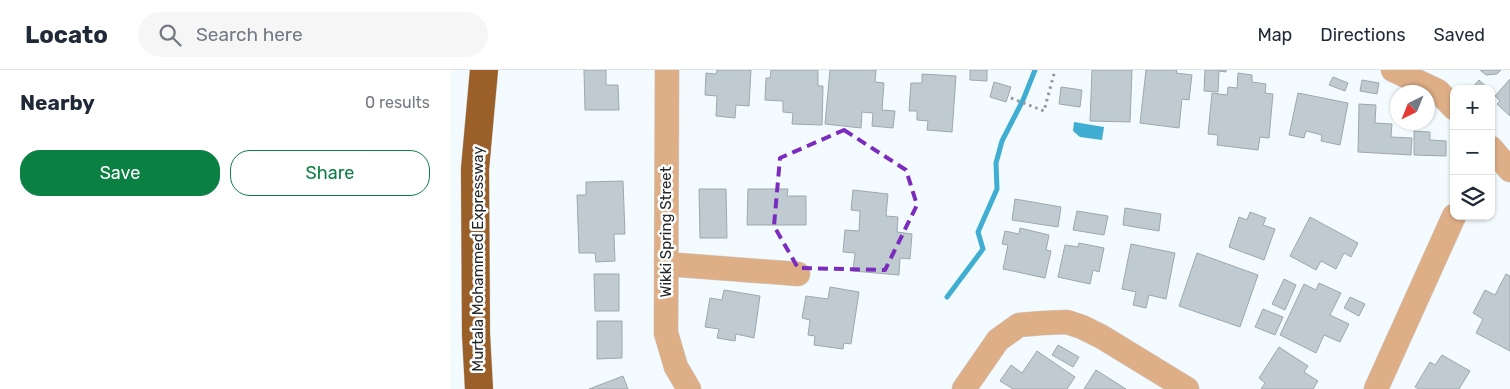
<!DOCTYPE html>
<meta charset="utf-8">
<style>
:root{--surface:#fff;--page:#f6f6f7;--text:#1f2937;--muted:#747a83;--line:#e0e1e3;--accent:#0b8043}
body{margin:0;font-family:Rubik,sans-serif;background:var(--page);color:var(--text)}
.controls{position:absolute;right:15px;top:15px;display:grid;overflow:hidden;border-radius:10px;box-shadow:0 1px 4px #0004}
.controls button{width:45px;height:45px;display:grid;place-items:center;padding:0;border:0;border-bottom:1px solid var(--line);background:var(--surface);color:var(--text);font:25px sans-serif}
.compass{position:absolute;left:940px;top:15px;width:45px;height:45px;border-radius:50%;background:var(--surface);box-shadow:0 1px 4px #0004;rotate:223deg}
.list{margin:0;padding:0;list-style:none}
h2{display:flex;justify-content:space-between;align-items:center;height:65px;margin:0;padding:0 20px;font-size:21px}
h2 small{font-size:16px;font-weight:400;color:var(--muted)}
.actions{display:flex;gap:10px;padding:15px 20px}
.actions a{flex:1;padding:11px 0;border:1px solid var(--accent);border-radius:20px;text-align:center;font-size:18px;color:var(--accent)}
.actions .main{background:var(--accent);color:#fff}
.icon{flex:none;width:28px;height:28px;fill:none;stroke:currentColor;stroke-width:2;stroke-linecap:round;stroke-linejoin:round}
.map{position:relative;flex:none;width:1060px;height:319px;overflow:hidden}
header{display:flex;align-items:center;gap:30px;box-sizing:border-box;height:70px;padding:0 25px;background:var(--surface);border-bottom:1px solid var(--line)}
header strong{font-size:24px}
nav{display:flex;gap:28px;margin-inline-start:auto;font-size:18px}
.search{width:350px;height:45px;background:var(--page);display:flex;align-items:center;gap:12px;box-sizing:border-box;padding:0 18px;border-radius:28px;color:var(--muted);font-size:19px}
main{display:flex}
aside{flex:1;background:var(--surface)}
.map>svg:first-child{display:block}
</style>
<header>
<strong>Locato</strong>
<div class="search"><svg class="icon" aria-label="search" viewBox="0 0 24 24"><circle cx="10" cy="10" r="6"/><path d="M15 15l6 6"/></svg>Search here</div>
<nav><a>Map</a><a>Directions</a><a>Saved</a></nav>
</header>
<main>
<aside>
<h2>Nearby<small>0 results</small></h2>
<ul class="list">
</ul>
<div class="actions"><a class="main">Save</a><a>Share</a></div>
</aside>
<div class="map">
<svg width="1060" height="319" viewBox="0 0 1060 319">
<rect width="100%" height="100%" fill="#f4fbfe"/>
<path fill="#40add3" d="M624 52 654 57 652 70 630 67 623 61Z"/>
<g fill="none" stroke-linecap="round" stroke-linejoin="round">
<path stroke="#40add3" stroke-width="5" d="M497 227 533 179 528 162 547 119 546 93 552 71 573 30 585 0"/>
</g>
<path fill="#bfcbd0" stroke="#9ca8ad" d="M134 0H156V15H168L169 40H135Z
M267 0H301L299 36 286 35 285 48 266 46 267 26 255 25 256 3 266 4Z
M321 0H368V16H373L372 55 342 54 343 43 333 42V31L315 30 316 8H320Z
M380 0H426L425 12 434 13 432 40 445 41 443 58 422 56 423 43 412 42 411 58 375 54Z
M520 0H537V11L520 10Z
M642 0H682L680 52 640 51Z
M696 0H727L726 3 742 5 739 30 732 29 729 58 690 53Z
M755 0H776V2L769 1 768 22 754 21Z
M1030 0H1051L1047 4 1036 5Z
M788 3 802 5V12L816 14 815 23 823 24 819 68 810 67 808 80 767 75 768 65 758 64 762 23 777 25 778 17 787 18Z
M472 4 506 6 502 62 477 60 478 51 467 50V41H459L461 13H472Z
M883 7 898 13 895 21 879 15Z
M1060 9V46L1047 34 1050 31 1045 26Z
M912 10 929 13 927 24 910 21Z
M1029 10 1039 19H1021Z
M544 12 561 17 556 32 540 27Z
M611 17 632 20 630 37 609 34Z
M848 23 898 33 890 75 871 71 872 65 856 61 854 68 839 65Z
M909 34 926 35 925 53 942 54 941 67 962 68 961 85 908 82Z
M964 61 980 62V70L996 71V86L964 85Z
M173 111 175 164H164L165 191 146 192 145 183H129L127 125H136V112Z
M249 119H276L277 168H250Z
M298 119H338L337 126H356V155H297Z
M403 120 438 124 436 146 448 147 447 162 462 164 460 189 450 188 449 205 403 201 405 183 393 182 395 160 409 161 410 141 401 140Z
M565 129 611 137 608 157 562 150Z
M675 138 711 144 709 161 673 155Z
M627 141 658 146 654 165 623 160Z
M800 142 816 148 813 155 825 159 814 190 779 177 789 147 797 150Z
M860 147 908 173 901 187 894 183 886 199 871 191 866 200 840 186Z
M570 158 599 165 596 180 601 181 595 208 553 199 558 175 552 174 555 161 569 164Z
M629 173 654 178 649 202 643 200 640 214 608 207 615 175 628 177Z
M681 174 725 183 716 229 699 225 696 238 683 235 686 222 672 219Z
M747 183 808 205 790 257 729 236Z
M144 204H169V241H145Z
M1056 204 1060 206V281L1026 263 1033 249 1023 243 1035 220 1045 225Z
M834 209 846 215 835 240 822 234Z
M869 213 891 223 880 245 899 254 890 272 874 265 866 283 830 265 854 214 866 220Z
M380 217 409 222 401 274 394 273 393 279 364 275 365 266 358 265 360 250 352 248 356 226 378 229Z
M274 220 310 226 304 268 286 264 285 271 267 268 269 259 255 257 260 228 272 230Z
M900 227 915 234 909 246 894 238Z
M813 239 833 247 825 265 805 257Z
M147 251H172V288L147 289Z
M608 275 629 287 623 297 602 285Z
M829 277 858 296 854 302 868 311 863 319H811L815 313 809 308Z
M587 281 625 307 617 319H563L550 311 561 295 572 303Z
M992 285 1020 301 1009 319H969L965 317 980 292 985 295Z
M646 300 676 319H634Z
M173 306 178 319H139Z"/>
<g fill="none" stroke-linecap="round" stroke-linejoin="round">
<defs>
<path id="minor" d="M217 0 216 263 226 297 239 319
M943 0 988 21 1004 38
M1041 78 1060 100
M216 194 348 204
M514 319 548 270 569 255 593 253 617 252 632 257 652 267 737 319
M926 319 1004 146"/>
<path id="highway" d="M29 319 26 264 25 99 34 0"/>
</defs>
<use href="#minor" stroke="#cfd5d8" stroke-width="25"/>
<use href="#highway" stroke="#cfd5d8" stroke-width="29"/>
<path stroke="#91979a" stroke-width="3" stroke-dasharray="2.5 4" stroke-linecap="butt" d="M561 28 594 41 605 0"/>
<use href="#minor" stroke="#deae87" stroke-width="24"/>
<use href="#highway" stroke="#9b6029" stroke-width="28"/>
</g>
<path fill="none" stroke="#7b2cbf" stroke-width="4" stroke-dasharray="10 6" stroke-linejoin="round" d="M394 60 456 100 467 135 435 200 348 198 324 156 330 88Z"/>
<g text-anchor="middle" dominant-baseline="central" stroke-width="5" stroke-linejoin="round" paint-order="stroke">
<g font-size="15" fill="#24282a" stroke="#fff">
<text transform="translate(216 162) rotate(-90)">Wikki Spring Street</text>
<text transform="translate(28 189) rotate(-90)">Murtala Mohammed Expressway</text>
</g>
</g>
</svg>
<div class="controls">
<button>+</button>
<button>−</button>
<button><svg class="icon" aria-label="layers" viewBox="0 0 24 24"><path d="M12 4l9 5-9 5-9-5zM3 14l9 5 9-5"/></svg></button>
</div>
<svg class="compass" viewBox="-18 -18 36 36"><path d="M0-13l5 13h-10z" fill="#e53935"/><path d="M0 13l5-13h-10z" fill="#747a83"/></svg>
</div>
</main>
